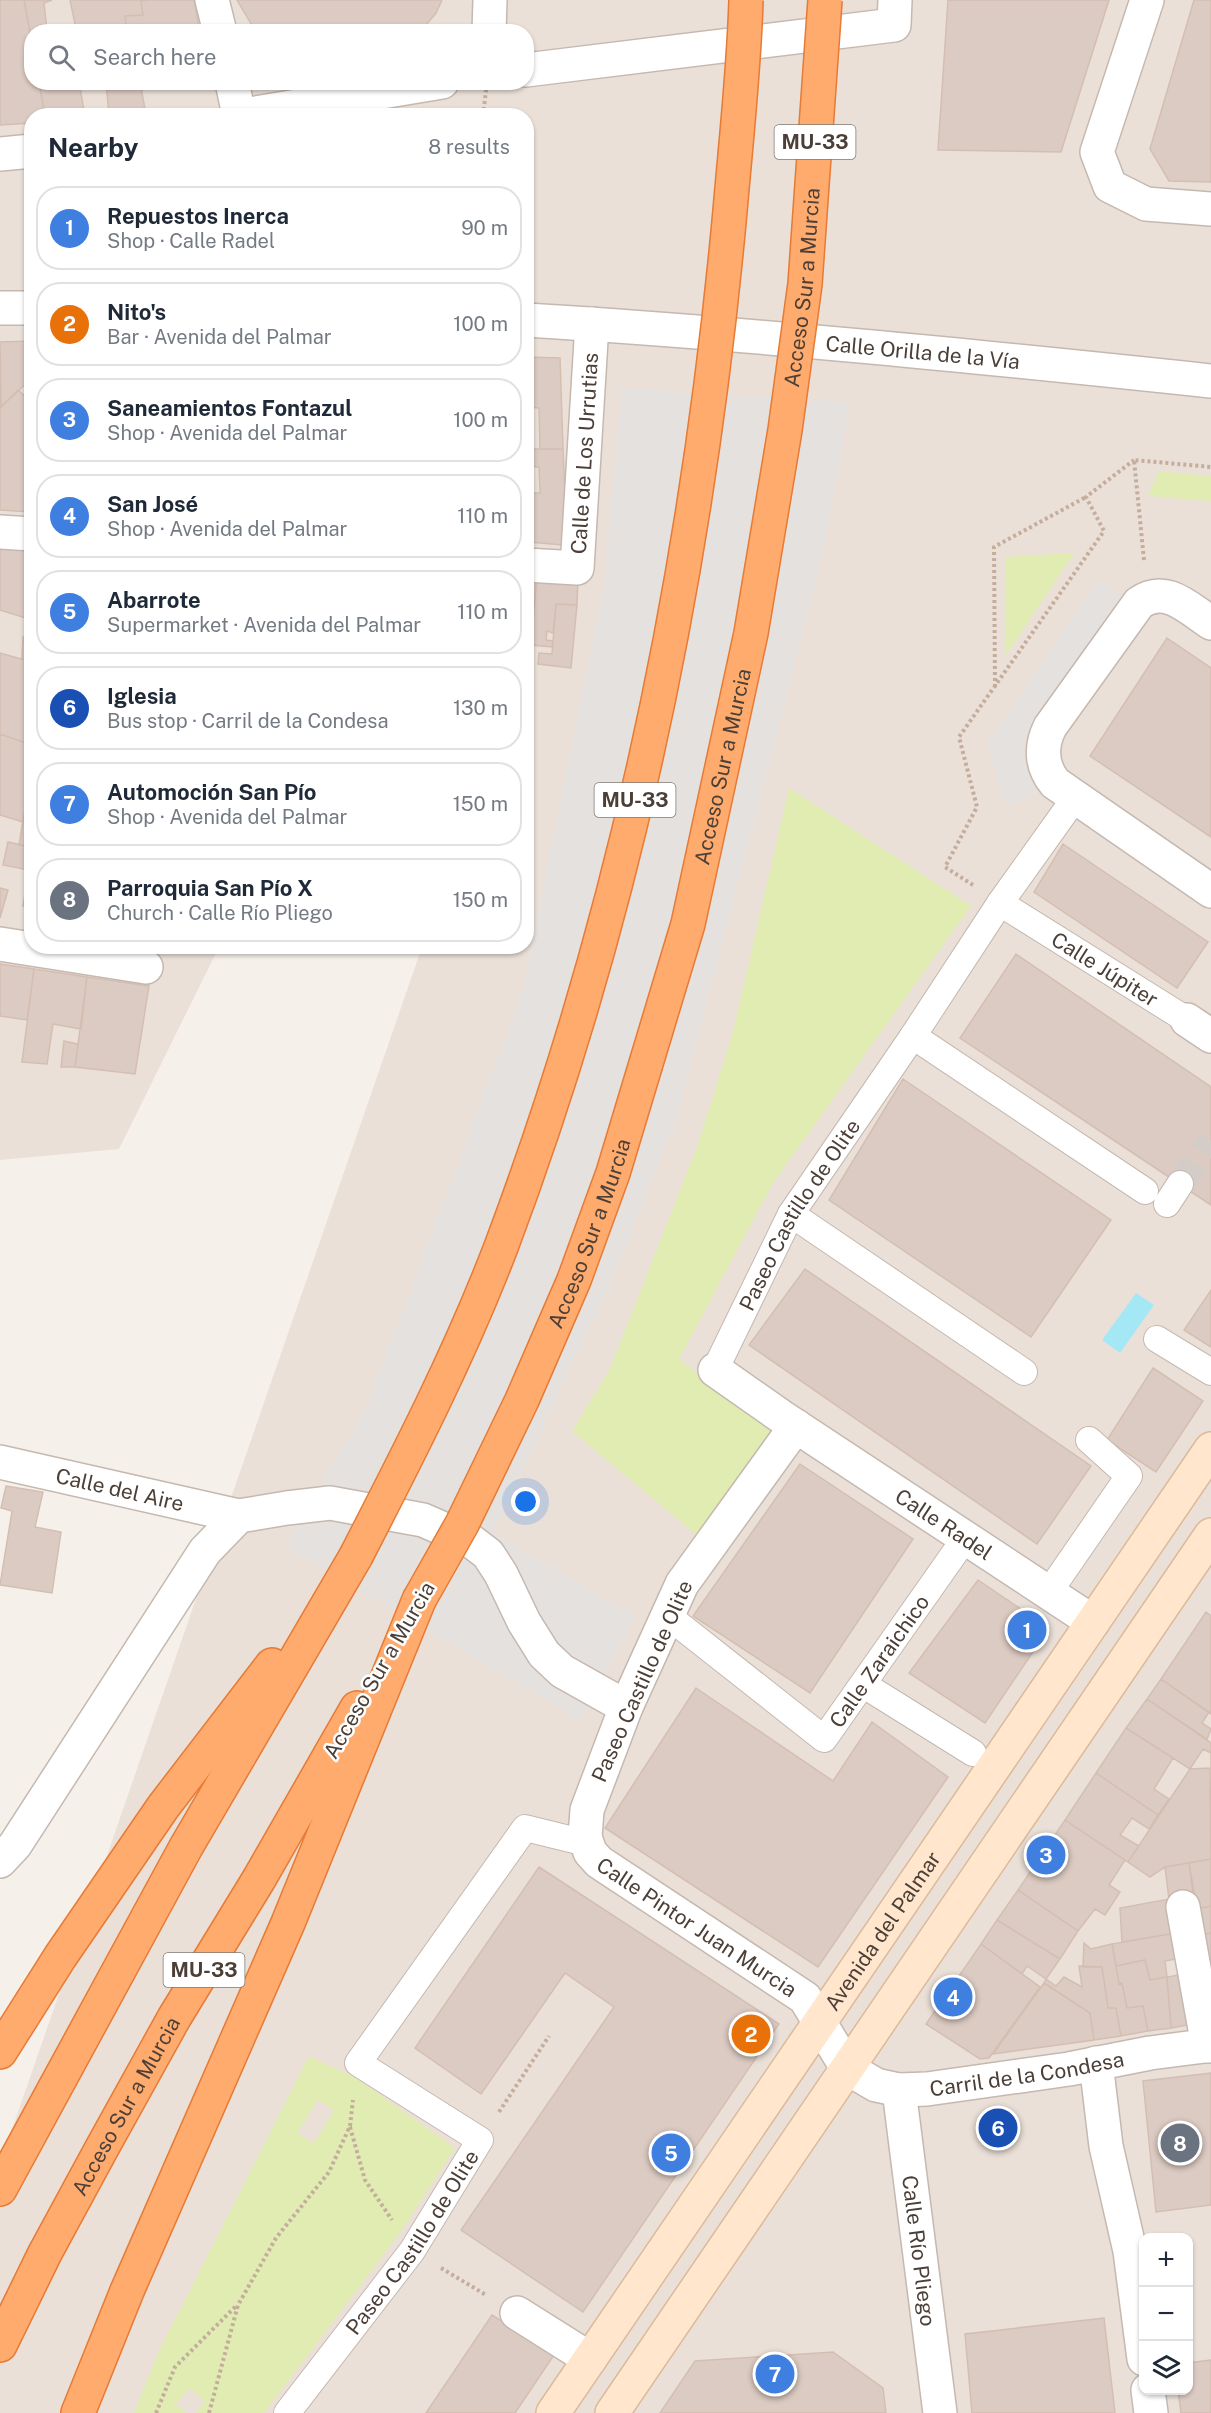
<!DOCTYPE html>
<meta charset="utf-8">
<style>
:root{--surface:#fff;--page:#f6f6f7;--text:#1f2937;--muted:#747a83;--line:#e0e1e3;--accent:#111827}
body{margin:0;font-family:"Public Sans",sans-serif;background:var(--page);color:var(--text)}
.controls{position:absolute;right:18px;bottom:18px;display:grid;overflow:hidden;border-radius:12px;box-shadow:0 2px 4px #0004}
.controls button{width:54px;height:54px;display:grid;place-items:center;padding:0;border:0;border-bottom:2px solid var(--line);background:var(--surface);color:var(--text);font:30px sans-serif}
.you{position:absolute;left:526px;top:1502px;width:21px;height:21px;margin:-15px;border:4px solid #fff;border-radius:50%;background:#1a73e8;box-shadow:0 0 0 9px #1a73e833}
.badge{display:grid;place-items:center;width:39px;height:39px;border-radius:50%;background:var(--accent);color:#fff;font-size:20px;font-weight:700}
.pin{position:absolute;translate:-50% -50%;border:3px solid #fff;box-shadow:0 2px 6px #0006}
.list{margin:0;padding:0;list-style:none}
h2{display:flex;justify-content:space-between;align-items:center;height:78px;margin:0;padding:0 24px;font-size:26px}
h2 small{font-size:20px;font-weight:400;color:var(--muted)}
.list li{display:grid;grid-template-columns:39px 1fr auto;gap:18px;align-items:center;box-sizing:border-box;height:84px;margin:0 12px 12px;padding:0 12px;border:2px solid var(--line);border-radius:24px}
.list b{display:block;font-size:22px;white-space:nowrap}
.list p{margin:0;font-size:20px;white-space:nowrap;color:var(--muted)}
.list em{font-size:20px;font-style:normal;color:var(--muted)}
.icon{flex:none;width:33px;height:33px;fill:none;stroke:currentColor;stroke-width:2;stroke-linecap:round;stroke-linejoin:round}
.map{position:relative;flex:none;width:1211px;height:2413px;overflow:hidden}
.search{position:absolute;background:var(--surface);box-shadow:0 2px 4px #0004;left:24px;top:24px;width:510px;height:66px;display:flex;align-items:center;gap:15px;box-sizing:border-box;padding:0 21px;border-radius:24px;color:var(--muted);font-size:22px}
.panel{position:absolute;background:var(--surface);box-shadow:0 2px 4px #0004;left:24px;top:108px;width:510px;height:846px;border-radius:24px}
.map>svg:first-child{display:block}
</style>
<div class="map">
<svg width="1211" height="2413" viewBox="0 0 1211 2413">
<rect width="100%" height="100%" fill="#f6f0eb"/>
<path fill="#eae0d8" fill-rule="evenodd" d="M0 0H1211V2413H0V2164L422 947 526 946V116H32V946L219 947 119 1149 0 1160ZM32 32H526V82H32ZM1144 2238H1188V2390H1144Z"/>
<path fill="#e0ecb2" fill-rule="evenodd" d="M1159 471 1211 476V501L1148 496Z
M1074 553 1006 655 1005 557Z
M789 788 971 906 773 1183 679 1359 775 1434 699 1537 572 1431 610 1369 698 1144 732 1036Z
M309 2056 356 2078 455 2148 400 2233 264 2413H196L205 2401 189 2388 176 2405 187 2413H134L157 2355ZM318 2100 334 2110 314 2143 297 2133Z"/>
<path fill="#e5e1df" d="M622 388 850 402 823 554 677 1117 615 1273 493 1533 635 1616 580 1720 285 1546 366 1408 522 992 604 583Z
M1097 581 1126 599 1022 744 1035 795 1007 807 986 744Z"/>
<path fill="#a5e8f5" d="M1136 1293 1154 1305 1120 1353 1102 1340Z"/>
<path fill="#dccbc2" stroke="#d4beb2" stroke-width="1.5" d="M0 0H24L32 43V82H39L45 116H32V123L0 125Z
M24 0H52L44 3 47 30 57 27 58 32H32V43Z
M70 0H148L141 1 143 15 125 16 126 25 93 26 76 29Z
M148 0H194L200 32H127L125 16 143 15 141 1Z
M237 0H442L436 13 420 32H258L253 27Z
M948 0H1109L1061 152 938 150Z
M1194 0H1211V182L1169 181 1150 149Z
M126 25 127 32H94L93 26Z
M39 82H79L85 116H45Z
M106 82H140L145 109 109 115Z
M140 82H173L141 87Z
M32 341V378L1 407 0 342Z
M526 357 560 358 563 449H540L539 408 526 407Z
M18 390 26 397 32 392V512L0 510V395L1 407Z
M526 449H563L567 543 563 545 529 542 526 493H540L539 467 526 466Z
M526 502 529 542H526Z
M0 539H32V620L0 610Z
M526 572 537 573 528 686H526Z
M537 573 578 579 577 605 556 604 553 633 547 631 546 640 553 641 552 647 531 645Z
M556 604 577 605 571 668 538 664 539 653 552 654Z
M23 637 32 639V662L22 659Z
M1167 638 1211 668V837L1090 756Z
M0 653 32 662V745L0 734Z
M0 734 32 745V767L23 822 0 815Z
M28 791 32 792V847L19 845Z
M8 842 32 847V909L23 906 29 870 3 865Z
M1063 844 1208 942 1177 988 1034 892Z
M0 888 8 890 0 918Z
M127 946H159L158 950Z
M1016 954 1211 1087V1205L960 1038Z
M0 964 34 969 27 1020 0 1016Z
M34 969 87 977 81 1029 53 1024 47 1064 22 1062Z
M87 977 149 986 135 1074 75 1067Z
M64 1041 78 1044 75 1067H61Z
M903 1079 1111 1220 1031 1337 829 1200Z
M805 1269 1091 1466 1037 1544 749 1345Z
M1211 1290V1347L1184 1330Z
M1153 1368 1203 1401 1156 1472 1107 1440Z
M800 1464 913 1539 810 1693 693 1616Z
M6 1486 43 1492 35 1527 61 1532 52 1593 0 1585 12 1511 1 1508Z
M978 1580 1049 1628 985 1723 909 1673Z
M1206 1612 1211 1616V1714L1161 1679Z
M1161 1679 1209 1712 1202 1723 1211 1729 1207 1739 1147 1699Z
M696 1688 833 1781 872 1722 948 1777 818 1967 605 1828Z
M1147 1699 1211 1743V1768V1753L1203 1749 1190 1769 1126 1728Z
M1126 1728 1173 1758 1154 1789 1169 1799 1158 1815 1096 1773Z
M1210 1768 1211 1859 1165 1867 1150 1877 1128 1862 1190 1769Z
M1096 1773 1158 1815 1149 1829 1132 1818 1120 1835 1139 1846 1128 1862 1065 1820Z
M1065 1820 1125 1860 1109 1885 1120 1892 1105 1915 1095 1909 1078 1931 1018 1890Z
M1211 1859V1906L1197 1909 1189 1863Z
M1189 1863 1193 1894 1169 1899 1165 1867Z
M539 1867 779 2024 583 2312 461 2230 614 2007 565 1973 481 2094 415 2048Z
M1018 1890 1078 1931 1060 1959 997 1920Z
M1169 1899 1176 1933 1122 1942 1120 1908Z
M1211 1906V1933L1200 1935 1197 1909Z
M997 1920 1060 1959 1046 1979 1027 1966 1022 1974 981 1944Z
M1176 1933 1181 1958 1165 1961 1167 1977 1150 1980 1145 1960 1116 1966 1112 1944Z
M1211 1933V1981L1200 1935Z
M1084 1943 1091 1949 1112 1944 1119 1984 1122 1983 1127 2008 1143 2006 1148 2031 1121 2036 1116 2008H1108L1102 1967H1083Z
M981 1944 1040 1987 989 2058 980 2059 926 2024Z
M1145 1960 1150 1980 1167 1977 1171 2028 1148 2031 1143 2006 1127 2008 1122 1983 1119 1984 1116 1966Z
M1079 1966 1102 1967 1108 2008H1116L1121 2036 1094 2040 1090 2013 1044 1983 1046 1979 1056 1986 1064 1977 1082 1987Z
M1184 1974 1193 2024 1171 2028 1167 1977Z
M1044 1983 1090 2013 1094 2040 993 2054Z
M1211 2073V2205L1156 2212 1143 2081Z
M492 2315 554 2355 515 2413H426Z
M1104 2318 1115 2413H972L965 2334Z
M833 2352 883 2388 886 2413H660L695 2361Z
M1211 2360V2413H1181L1178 2390H1188V2363Z"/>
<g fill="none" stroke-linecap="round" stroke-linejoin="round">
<path stroke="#d4cdc7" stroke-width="26" stroke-dasharray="26 13" stroke-linecap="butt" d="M1180 1184 1211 1140"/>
<defs>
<g id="pedestrian">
<path id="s1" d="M1000 903 1187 1020"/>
<path d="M913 1036 1145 1191"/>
<path d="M1167 1204 1180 1184"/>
<path d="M791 1214 1024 1372"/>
<path d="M1157 1339 1211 1372"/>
<path id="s2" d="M715 1370 791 1214 913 1036 1000 903 1075 798"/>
<path d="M1049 1592 1129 1476 1089 1440"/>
<path id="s3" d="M668 1616 824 1739 966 1537"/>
<path d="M864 1685 973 1753"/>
<path id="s4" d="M287 2413 412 2251 480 2140 358 2063 525 1828 586 1843"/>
</g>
<g id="minor">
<path d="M212 0 220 32"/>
<path d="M1147 0 1097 152 1110 186 1146 204 1211 209"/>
<path d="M489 32 490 0"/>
<path d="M526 70 894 25 895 0"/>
<path d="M232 82 239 115"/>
<path d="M238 116 442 82"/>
<path d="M0 154 32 151"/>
<path d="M0 308H32"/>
<path id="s5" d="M526 320C755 334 983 357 1211 381"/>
<path d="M0 532 32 534"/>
<path id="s6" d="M526 565 577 568 592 324"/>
<path d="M1211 623C1188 608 1166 584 1139 603L1050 727C1040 747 1041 766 1055 783L1211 891"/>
<path d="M0 944 146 967"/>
<path d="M1187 1020 1211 1036"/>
<path id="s7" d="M715 1370 782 1417 1093 1622"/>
<path id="s8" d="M796 1426 682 1584 626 1707 587 1810 585 1837 590 1852 599 1862 805 1998 847 2068 876 2085 899 2090 927 2089 1069 2069 1150 2053 1211 2045"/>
<path id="s9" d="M0 1462 239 1516"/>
<path d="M0 1861 15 1845 205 1551 239 1516 287 1508 330 1503 423 1520 471 1541 488 1554 501 1574 524 1622 544 1654 562 1671 626 1707"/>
<path d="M1183 1907 1208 2046"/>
<path d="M1096 2063 1106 2146 1130 2251 1144 2359"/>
<path id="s10" d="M899 2090 940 2413"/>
<path d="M517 2313 590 2359"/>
<path d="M1148 2390 1151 2413"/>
</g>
<g id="secondary">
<path id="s11" d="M553 2413 1211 1449"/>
<path d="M612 2413 1211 1535"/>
</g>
<g id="motorway">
<path d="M0 2052 60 1957 163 1807 272 1665"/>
<path d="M0 2189 186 1847 356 1556"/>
<path id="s12" d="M0 2345 45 2253 103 2146 174 2018 259 1879 357 1708"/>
<path d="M78 2413 127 2291 288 1923 419 1600"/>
</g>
</defs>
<use href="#pedestrian" stroke="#c5b8af" stroke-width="28"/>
<use href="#minor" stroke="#c5b8af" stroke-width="36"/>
<use href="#secondary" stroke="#dbba9a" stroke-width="36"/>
<use href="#motorway" stroke="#e77a34" stroke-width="36"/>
<path stroke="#c5ad9d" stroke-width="4" stroke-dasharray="3 3" stroke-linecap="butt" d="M483 116 487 82
M1144 560 1134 460 1211 467
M995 687 994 547 1086 497
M973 885 945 867 977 807 959 737 1104 531 1086 497 1134 460
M499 2112 549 2036
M350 2127 365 2180 392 2220
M441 2268 486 2295
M156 2413 175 2367 237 2305
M209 2413 238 2305 276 2238 329 2172 350 2126 353 2100"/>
<use href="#pedestrian" stroke="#fff" stroke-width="26"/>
<use href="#minor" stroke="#fff" stroke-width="33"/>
<use href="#secondary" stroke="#ffe6cc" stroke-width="33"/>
<use href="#motorway" stroke="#ffab6d" stroke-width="33"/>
<defs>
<g id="motorway-bridge">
<path d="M356 1556C408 1455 460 1354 501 1247 626 915 698 564 730 211 736 141 744 70 746 0"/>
<path id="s13" d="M419 1600 462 1524 522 1400 574 1280 613 1173 688 924 751 633 785 430 805 284 825 0"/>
</g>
</defs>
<use href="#motorway-bridge" stroke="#e77a34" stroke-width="36" stroke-linecap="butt"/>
<use href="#motorway-bridge" stroke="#ffab6d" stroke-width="33"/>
</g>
<g text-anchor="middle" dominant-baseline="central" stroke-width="5" stroke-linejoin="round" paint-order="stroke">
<g fill="#fff" stroke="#817974" stroke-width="1.5">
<rect x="774.5" y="125" width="81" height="34" rx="4.5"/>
<rect x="594.5" y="783" width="81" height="34" rx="4.5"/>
<rect x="163.5" y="1953" width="81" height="34" rx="4.5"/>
</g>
<g font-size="20" font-weight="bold" fill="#4b3f38">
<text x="815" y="142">MU-33</text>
<text x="635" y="800">MU-33</text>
<text x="204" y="1970">MU-33</text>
</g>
<g font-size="21" fill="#4b3f38" stroke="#fff">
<text stroke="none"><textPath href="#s13" startOffset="1377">Acceso Sur a Murcia</textPath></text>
<text stroke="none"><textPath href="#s5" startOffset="398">Calle Orilla de la Vía</textPath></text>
<text stroke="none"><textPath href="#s6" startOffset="166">Calle de Los Urrutias</textPath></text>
<text stroke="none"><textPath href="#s13" startOffset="891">Acceso Sur a Murcia</textPath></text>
<text stroke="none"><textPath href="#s1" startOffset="124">Calle Júpiter</textPath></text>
<text stroke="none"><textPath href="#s2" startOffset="177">Paseo Castillo de Olite</textPath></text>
<text stroke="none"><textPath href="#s13" startOffset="405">Acceso Sur a Murcia</textPath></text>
<text stroke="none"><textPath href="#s9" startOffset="123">Calle del Aire</textPath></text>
<text stroke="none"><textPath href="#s7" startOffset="276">Calle Radel</textPath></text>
<text stroke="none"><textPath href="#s3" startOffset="294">Calle Zaraichico</textPath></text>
<text transform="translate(379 1670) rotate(-60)">Acceso Sur a Murcia</text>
<text transform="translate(642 1681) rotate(-66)">Paseo Castillo de Olite</text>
<text stroke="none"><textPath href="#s8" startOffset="614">Calle Pintor Juan Murcia</textPath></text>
<text stroke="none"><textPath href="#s11" startOffset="584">Avenida del Palmar</textPath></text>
<text stroke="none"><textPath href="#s8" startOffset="1011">Carril de la Condesa</textPath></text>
<text stroke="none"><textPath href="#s12" startOffset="270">Acceso Sur a Murcia</textPath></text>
<text stroke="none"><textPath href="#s4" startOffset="212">Paseo Castillo de Olite</textPath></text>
<text stroke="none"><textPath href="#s10" startOffset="162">Calle Río Pliego</textPath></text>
</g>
</g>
</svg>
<div class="controls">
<button>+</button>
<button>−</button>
<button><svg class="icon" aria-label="layers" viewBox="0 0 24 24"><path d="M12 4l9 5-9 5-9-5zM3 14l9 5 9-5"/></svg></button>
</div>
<div class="you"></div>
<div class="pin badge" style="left:1027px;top:1630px;background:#3f7fe0">1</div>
<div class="pin badge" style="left:751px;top:2034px;background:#e8710a">2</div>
<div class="pin badge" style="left:1046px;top:1855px;background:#3f7fe0">3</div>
<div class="pin badge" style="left:953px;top:1997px;background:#3f7fe0">4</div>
<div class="pin badge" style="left:671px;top:2153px;background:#3f7fe0">5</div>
<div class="pin badge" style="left:998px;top:2128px;background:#1a4fb4">6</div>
<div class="pin badge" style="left:775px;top:2374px;background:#3f7fe0">7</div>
<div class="pin badge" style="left:1180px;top:2143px;background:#6b7280">8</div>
<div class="search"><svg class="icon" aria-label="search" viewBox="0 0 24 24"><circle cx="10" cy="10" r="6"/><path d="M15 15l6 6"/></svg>Search here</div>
<section class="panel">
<h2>Nearby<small>8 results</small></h2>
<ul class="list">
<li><span class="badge" style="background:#3f7fe0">1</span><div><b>Repuestos Inerca</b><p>Shop · Calle Radel</p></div><em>90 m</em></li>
<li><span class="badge" style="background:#e8710a">2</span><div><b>Nito's</b><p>Bar · Avenida del Palmar</p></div><em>100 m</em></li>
<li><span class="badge" style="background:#3f7fe0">3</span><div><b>Saneamientos Fontazul</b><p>Shop · Avenida del Palmar</p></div><em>100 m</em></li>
<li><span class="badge" style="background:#3f7fe0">4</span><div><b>San José</b><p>Shop · Avenida del Palmar</p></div><em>110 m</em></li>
<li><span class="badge" style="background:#3f7fe0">5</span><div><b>Abarrote</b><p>Supermarket · Avenida del Palmar</p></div><em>110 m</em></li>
<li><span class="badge" style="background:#1a4fb4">6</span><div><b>Iglesia</b><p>Bus stop · Carril de la Condesa</p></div><em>130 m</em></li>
<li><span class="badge" style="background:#3f7fe0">7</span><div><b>Automoción San Pío</b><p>Shop · Avenida del Palmar</p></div><em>150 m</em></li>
<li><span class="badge" style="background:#6b7280">8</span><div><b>Parroquia San Pío X</b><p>Church · Calle Río Pliego</p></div><em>150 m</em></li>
</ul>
</section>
</div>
